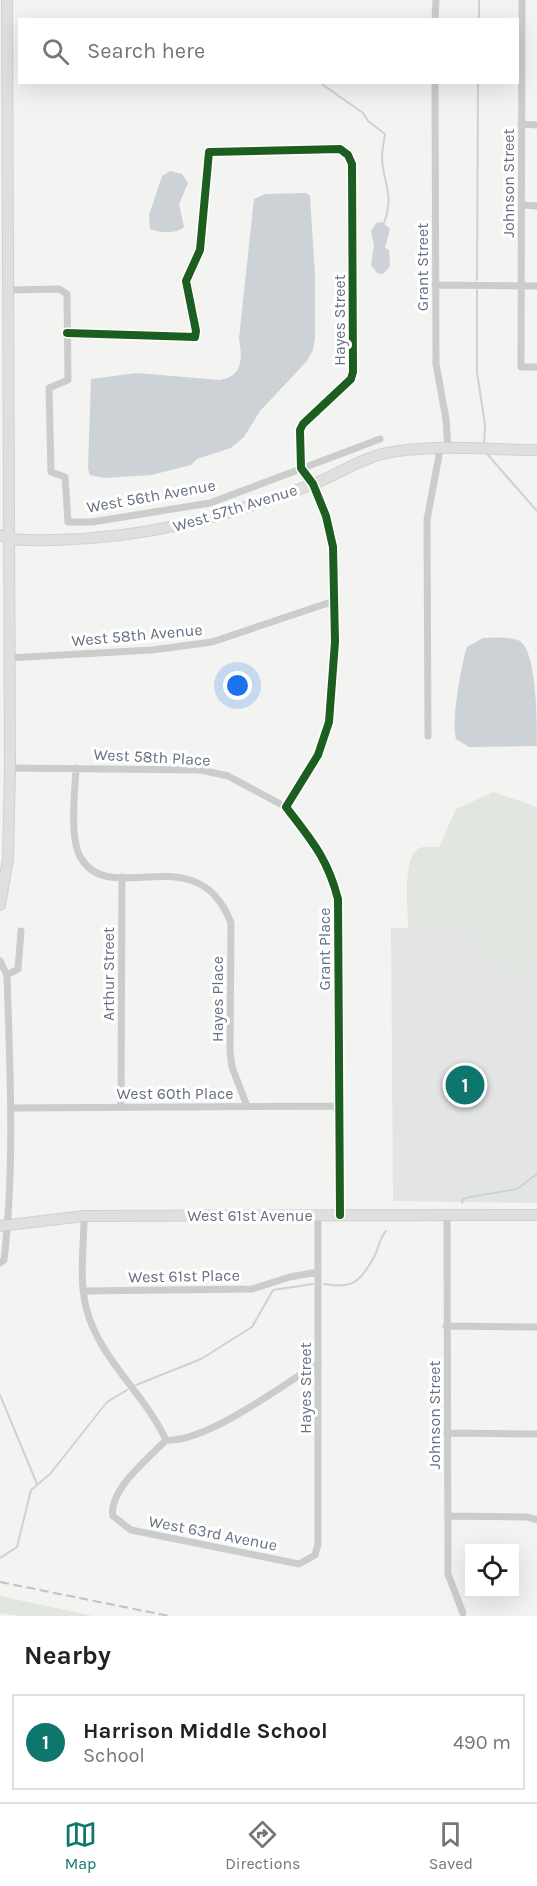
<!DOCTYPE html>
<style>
:root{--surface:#fff;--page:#f2f2f2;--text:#222;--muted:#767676;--line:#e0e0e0;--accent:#0f766e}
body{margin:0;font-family:Karla,sans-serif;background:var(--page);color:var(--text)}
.controls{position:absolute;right:18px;bottom:18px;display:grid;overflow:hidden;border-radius:0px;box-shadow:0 6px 24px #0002}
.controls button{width:54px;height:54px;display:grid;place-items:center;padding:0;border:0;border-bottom:2px solid var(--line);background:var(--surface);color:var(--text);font:30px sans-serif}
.you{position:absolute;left:238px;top:686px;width:21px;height:21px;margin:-15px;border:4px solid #fff;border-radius:50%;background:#1a73e8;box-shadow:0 0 0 9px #1a73e833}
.badge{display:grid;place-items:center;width:39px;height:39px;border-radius:50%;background:var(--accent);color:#fff;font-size:20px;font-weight:700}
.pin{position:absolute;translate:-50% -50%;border:3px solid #fff;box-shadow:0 2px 6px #0006}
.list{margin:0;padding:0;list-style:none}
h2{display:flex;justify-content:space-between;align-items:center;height:78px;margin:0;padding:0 24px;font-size:26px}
h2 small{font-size:20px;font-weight:400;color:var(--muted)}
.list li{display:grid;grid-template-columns:39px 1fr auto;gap:18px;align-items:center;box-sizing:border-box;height:96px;margin:0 12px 12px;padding:0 12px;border:2px solid var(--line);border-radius:0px}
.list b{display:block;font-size:22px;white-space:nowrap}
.list p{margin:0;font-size:20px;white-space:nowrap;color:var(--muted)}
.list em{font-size:20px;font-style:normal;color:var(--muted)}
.icon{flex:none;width:33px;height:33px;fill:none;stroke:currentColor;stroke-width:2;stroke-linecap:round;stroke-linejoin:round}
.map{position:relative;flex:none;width:537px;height:1616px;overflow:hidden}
.search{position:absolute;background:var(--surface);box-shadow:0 6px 24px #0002;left:18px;right:18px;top:18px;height:66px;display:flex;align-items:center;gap:15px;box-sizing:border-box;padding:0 21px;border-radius:0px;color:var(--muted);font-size:22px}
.sheet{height:186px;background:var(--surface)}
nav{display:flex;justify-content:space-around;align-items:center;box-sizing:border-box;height:84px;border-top:2px solid var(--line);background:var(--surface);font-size:16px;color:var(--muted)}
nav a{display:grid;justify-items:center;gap:3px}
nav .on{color:var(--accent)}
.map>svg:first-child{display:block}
</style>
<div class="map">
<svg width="537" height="1616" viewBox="0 0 537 1616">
<rect width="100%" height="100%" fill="#f3f3f1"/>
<path fill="#e3e5e4" d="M391 928H475L510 969H537V1203L393 1201Z"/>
<path fill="#e2e6e0" d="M493 792 537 807V969H510L488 962 475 928H408C408 910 402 857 419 848 424 846 433 847 439 847L456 809Z
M0 1596 93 1616H20L0 1613Z"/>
<path fill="#ccd2d6" d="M170 171 182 174 188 183 179 204 184 227C177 234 160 233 150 229L149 215 162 176Z
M306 193 310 196 315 275V338L313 350 307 361 260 411 244 437 231 448 197 459 191 465 151 475 105 478 90 475 88 469 91 379 137 373 220 380C244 376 242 358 239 338L254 199 265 194Z
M382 222 390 229 385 248 389 250 390 266 383 274 377 273 371 265 374 245 371 231 376 223Z
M483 638C494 638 509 636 520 641 537 653 537 721 537 746L469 747 456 739C451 722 461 665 467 647Z"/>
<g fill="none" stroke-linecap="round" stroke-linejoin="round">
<path stroke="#ccd2d6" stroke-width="2" d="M479 20V0
M319 82 363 113 368 121 385 134C384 142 382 150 382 158 383 185 395 192 384 223
M477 280 478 82
M477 290V372L485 425 484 445
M488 455 537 511
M462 1203 463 1199 470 1197 517 1189 537 1174
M324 1284C351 1289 360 1283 374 1257 379 1248 379 1239 386 1231
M136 1385 201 1359 252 1327 273 1290 313 1284
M0 1395 37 1484
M0 1558 17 1547 31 1490 50 1474 107 1402 127 1390"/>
<defs>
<path id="secondary" d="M0 535C15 542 37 540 54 540 149 538 223 517 311 485 335 476 358 460 382 454 431 443 487 450 537 450
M0 905 8 859 10 768 7 0
M0 1226 84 1216 537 1215"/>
</defs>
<use href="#secondary" stroke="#d0d1d0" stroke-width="12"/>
<path stroke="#cbcccc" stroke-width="7" d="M522 0 521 367H537
M435 20 436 0
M435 82 436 364 446 419 448 450
M521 124 537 125
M522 205 537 206
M435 285 537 286
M7 290 59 289 67 294 68 380 49 388 51 472 65 477 68 522H92L210 503 380 439
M67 333 195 337 196 331 186 281 200 250 209 152 340 149 348 155 352 164 353 372 351 379 303 424 300 430 301 468 313 484 326 516 333 547 335 642 329 722 318 755 286 807C311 840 327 857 338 899L340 1215
M8 658 152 650 212 642 334 601
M428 736 427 520 440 450
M10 768 201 770 228 776 286 807
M76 768C75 791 69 839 81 858 110 909 198 835 231 923L230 1052 232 1067 247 1106
M0 961 7 975C10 1070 15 1165 4 1260L0 1263
M7 975 18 969 21 931
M121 1106 122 877
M11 1108 338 1106
M447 1215 448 1574 463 1613
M84 1216C84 1245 79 1279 86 1307 98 1358 145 1394 166 1440
M83 1291 252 1289 290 1277 318 1272
M446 1326 537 1327
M318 1363C285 1384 204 1444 166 1440 149 1458 108 1490 113 1516L131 1530 299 1564 315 1555 318 1544V1215
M447 1433 537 1434
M448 1516 527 1517 537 1520"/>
<use href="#secondary" stroke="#dfdfe0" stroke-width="10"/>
<path stroke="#c1c2c2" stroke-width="2" stroke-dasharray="9 4.5" stroke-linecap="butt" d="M0 1582 169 1616"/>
<defs>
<path id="cycleway" d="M67 333 195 337 196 331 186 281 200 250 209 152 340 149 348 155 352 164 353 372 351 379 303 424 300 430 301 468 313 484 326 516 333 547 335 642 329 722 318 755 286 807C311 840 327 857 338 899L340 1215"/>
</defs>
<use href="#cycleway" stroke="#fff" stroke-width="11"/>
<use href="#cycleway" stroke="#1b5e20" stroke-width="8"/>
</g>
<g text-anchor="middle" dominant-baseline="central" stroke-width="6" stroke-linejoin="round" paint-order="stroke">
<g font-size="16" fill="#657080" stroke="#fff">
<text transform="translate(508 183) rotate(-90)">Johnson Street</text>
<text transform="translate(422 267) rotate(-90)">Grant Street</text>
<text transform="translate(339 320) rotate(-90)">Hayes Street</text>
<text transform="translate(151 496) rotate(-10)">West 56th Avenue</text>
<text transform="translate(235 508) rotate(-17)">West 57th Avenue</text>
<text transform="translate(137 635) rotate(-5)">West 58th Avenue</text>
<text transform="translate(152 757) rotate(3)">West 58th Place</text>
<text transform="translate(324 949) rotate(-90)">Grant Place</text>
<text transform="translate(108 974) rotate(-90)">Arthur Street</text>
<text transform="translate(217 999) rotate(-90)">Hayes Place</text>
<text x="175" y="1093">West 60th Place</text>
<text x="250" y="1215">West 61st Avenue</text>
<text transform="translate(184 1276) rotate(-1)">West 61st Place</text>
<text transform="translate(305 1388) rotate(-90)">Hayes Street</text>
<text transform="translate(434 1415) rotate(-90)">Johnson Street</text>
<text transform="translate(213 1533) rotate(11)">West 63rd Avenue</text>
</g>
</g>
</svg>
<div class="controls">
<button><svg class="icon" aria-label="locate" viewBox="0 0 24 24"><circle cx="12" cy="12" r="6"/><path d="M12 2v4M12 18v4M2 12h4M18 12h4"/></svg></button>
</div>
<div class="you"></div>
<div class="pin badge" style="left:465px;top:1085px">1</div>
<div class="search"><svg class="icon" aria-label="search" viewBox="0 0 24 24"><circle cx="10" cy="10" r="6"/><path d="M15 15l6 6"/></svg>Search here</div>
</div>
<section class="sheet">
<h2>Nearby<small></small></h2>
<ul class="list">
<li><span class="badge">1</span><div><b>Harrison Middle School</b><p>School</p></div><em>490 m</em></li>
</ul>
</section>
<nav>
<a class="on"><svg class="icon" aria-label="map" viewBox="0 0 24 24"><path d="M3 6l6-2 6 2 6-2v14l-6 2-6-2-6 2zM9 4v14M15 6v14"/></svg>Map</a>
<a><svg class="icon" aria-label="directions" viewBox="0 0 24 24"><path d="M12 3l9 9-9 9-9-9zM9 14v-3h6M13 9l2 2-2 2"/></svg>Directions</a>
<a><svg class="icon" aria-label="saved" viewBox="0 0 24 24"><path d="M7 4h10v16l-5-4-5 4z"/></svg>Saved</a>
</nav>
